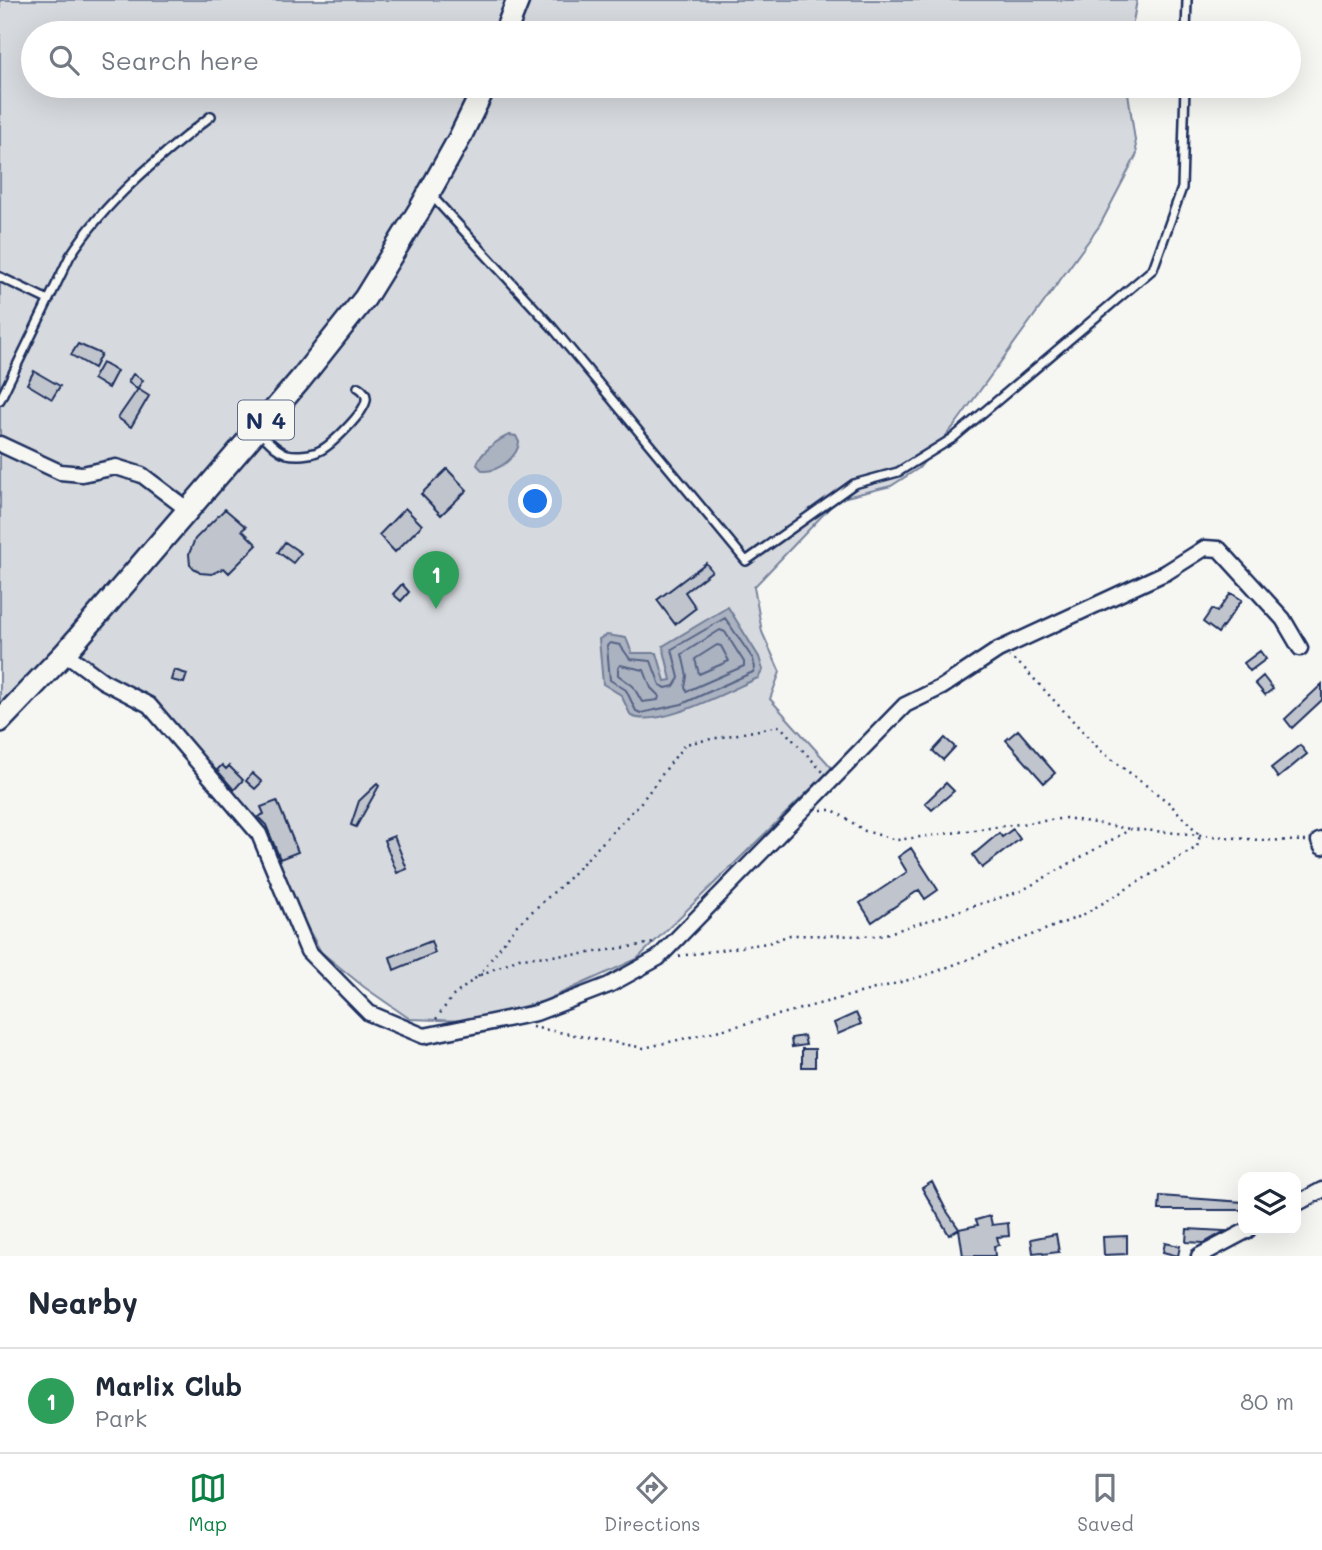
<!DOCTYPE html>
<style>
:root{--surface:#fff;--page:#f2f2f3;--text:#1f2937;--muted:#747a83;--line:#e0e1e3;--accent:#0b8043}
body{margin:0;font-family:Mali,sans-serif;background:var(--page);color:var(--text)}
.controls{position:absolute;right:21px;bottom:21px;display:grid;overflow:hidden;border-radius:14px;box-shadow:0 7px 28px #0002}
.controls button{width:63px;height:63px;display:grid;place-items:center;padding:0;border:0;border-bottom:2px solid var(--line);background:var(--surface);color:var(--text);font:35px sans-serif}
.you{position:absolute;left:536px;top:502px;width:24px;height:24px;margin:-18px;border:5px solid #fff;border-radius:50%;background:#1a73e8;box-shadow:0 0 0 10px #1a73e833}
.badge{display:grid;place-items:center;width:46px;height:46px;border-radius:50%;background:var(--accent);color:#fff;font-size:23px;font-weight:700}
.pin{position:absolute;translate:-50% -58px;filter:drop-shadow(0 2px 4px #0008)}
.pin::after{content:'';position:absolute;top:37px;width:24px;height:21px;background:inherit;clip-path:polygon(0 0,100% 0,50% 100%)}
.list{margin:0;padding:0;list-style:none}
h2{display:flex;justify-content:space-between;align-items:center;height:91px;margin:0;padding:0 28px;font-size:30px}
h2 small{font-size:23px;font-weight:400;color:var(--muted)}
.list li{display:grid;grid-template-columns:46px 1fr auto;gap:21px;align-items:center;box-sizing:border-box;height:105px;padding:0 28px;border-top:2px solid var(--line)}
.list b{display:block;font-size:26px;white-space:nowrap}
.list p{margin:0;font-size:23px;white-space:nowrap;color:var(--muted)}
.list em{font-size:23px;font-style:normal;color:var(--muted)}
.icon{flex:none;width:38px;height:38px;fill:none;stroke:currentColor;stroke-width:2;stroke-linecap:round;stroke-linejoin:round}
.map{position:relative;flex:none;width:1322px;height:1256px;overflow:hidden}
.search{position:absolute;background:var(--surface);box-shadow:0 7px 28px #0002;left:21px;right:21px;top:21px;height:77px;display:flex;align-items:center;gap:18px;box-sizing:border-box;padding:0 24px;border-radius:38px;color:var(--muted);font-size:26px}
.sheet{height:196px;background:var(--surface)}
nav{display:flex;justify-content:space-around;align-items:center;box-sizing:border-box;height:98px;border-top:2px solid var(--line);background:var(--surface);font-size:19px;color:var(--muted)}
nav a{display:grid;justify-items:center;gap:4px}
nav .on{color:var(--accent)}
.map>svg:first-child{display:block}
</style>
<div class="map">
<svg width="1322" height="1256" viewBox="0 0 1322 1256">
<rect width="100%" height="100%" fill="#f6f6f2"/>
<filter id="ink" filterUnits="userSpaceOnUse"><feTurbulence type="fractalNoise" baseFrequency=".0143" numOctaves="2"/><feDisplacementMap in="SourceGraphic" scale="14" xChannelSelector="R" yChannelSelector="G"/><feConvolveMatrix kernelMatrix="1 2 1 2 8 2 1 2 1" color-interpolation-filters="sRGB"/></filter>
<g filter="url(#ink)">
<path fill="#d6d9dd" stroke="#78849e" stroke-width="2" d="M0 0H1137L1131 33H33V86H1127L1137 154 1100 225 955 425 919 468 891 486 838 499 754 587 762 632 780 672 770 699 832 768 637 959 544 1001 467 1021 410 1019 364 987 321 952 295 905 264 834 165 717 77 653C199 512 331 377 429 218L420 209 338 332 0 721Z"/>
<path fill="#abb2c0" stroke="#717e99" stroke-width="2" d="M510 435 516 436 519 442C518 457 498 472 483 471L477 465C478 455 499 438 510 435Z
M728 607 759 657 763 670 758 678C730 690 659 729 631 716L621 695 603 684 599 639 607 635 626 638 632 653H657L665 681 671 680 663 646Z"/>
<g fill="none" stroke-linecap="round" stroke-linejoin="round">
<path stroke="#556385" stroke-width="2" d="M725 618 753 659 755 668 753 672 682 704 641 713 636 711 626 690 610 680 607 646 610 643 620 645 630 659 651 661 660 685 666 688 674 686 679 678 672 649Z
M720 630 725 632 744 662V666L687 691 685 688 687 676 682 654Z
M717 645 721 646 729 661 699 674 695 659Z
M620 665 644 670 651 688 659 696 658 700 642 702 633 686 618 675V668Z"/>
</g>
<path fill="#c0c4cd" stroke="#1b2f5e" stroke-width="2" d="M78 344 101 354 94 368 71 355Z
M102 363 117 371 108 388 93 379Z
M34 371 60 386 52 399 27 384Z
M133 374 143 380 137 389 128 382Z
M138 389 149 396 131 427 118 418Z
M447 469 467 490 441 515 421 494Z
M405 508 422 525 395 552 379 535Z
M225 509 246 527 242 530 257 545 229 573 224 568 212 574 200 573 190 565 189 554 195 539Z
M285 542 301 553 293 563 278 552Z
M706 563 712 571 685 592 696 608 675 624 657 600Z
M402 584 409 592 401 601 393 594Z
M1231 593 1242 600 1218 633 1203 622 1212 609 1217 612Z
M1260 651 1266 659 1250 671 1244 663Z
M174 670 187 674 184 683 171 680Z
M1263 676 1273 689 1265 695 1255 683Z
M1322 684V700L1292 728 1285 719Z
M1018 730 1055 773 1044 783 1006 740Z
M945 738 955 747 943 760 933 751Z
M1300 745 1307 754 1278 778 1271 768Z
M222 765 226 769 229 766 243 780 234 790 217 770Z
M252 773 262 782 255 789 246 781Z
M946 783 954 791 932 810 925 803Z
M377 784 379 786 356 827 351 825 359 801Z
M277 801 298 852 280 859 266 825 258 817 264 814 261 807Z
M1013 829 1020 839 982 868 973 855 999 833 1002 837Z
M394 836 407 869 397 873 384 840Z
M911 848 938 890 925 899 919 890 872 922 860 903 907 872 898 857Z
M431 941 435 953 394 970 390 957Z
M856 1013 861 1024 838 1034 834 1023Z
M804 1036 806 1045 792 1047 791 1038Z
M802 1049H815V1067H802Z
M932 1182 946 1210 959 1229 949 1235 922 1188Z
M1160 1196 1243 1202V1210H1159Z
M990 1216 992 1225 1008 1223 1009 1236 997 1237 999 1245 994 1246 995 1256H963L959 1229 978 1225 976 1220Z
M1187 1229 1225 1231 1204 1243 1186 1242Z
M1056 1234 1059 1252 1043 1254 1042 1252 1033 1253 1031 1239Z
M1127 1236V1254L1104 1255 1103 1237Z
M1165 1243 1180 1246 1178 1256 1163 1252Z"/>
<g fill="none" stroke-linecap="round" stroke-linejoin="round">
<defs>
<path id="lane" d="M1186 33 1187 0
M431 195 552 327 746 561 854 484 898 472 953 438 1153 269 1182 188 1185 86
M0 277 48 300
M0 400 70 256C106 200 159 157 211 116
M258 431C267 439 275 450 287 454 295 456 312 455 319 451 331 446 365 412 366 400 367 394 363 390 358 387"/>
<path id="street" d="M0 444 60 472 82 474 116 467 142 475 188 510
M65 653 103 681 149 705 259 834 308 951 369 1013 424 1036 536 1013 609 985 658 958 905 705 942 687 998 650 1167 572 1205 548 1219 549 1283 619 1300 648
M1322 840 1319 841 1322 847
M1296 1204 1322 1190
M1199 1256 1248 1230"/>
<path id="primary" d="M505 33 518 0
M0 721 65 653 300 380 365 298 420 209 459 139 485 86"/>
</defs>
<use href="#lane" stroke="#1b2f5e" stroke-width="12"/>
<use href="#street" stroke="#1b2f5e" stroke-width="19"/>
<use href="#primary" stroke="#1b2f5e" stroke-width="26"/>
<path stroke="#1b2f5e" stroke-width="2.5" stroke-dasharray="2 5" stroke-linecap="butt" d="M821 810H833L865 831 897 840 1066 818 1130 829
M679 956 768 943 790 935 879 936 1021 891 1131 829 1259 840 1308 841
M478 976 517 925 565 882 642 801 685 744 780 726 823 772
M436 1019 452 997 478 976 519 958 583 954 654 943
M532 1027 644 1048 737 1026 927 975 1081 916 1197 847 1200 835 1168 802 1101 751 1022 666 1009 657"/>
<use href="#lane" stroke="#f6f6f2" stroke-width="7"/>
<use href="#street" stroke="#f6f6f2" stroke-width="14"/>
<use href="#primary" stroke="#f6f6f2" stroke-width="21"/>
</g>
</g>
<g text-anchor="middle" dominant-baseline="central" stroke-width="5" stroke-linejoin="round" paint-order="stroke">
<rect fill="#f6f6f2" stroke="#5d6b8a" stroke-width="2" x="238" y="400.5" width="56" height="39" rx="5"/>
<g font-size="23" font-weight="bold" fill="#1b2f5e">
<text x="266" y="420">N 4</text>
</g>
</g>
</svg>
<div class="controls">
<button><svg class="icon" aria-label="layers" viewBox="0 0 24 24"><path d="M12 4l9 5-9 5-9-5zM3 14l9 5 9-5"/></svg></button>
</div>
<div class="you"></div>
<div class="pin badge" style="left:436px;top:609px;background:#2e9e5b">1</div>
<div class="search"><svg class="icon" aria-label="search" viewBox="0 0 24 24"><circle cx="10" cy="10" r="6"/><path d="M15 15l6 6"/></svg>Search here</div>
</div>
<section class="sheet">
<h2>Nearby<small></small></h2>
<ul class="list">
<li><span class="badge" style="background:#2e9e5b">1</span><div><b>Marlix Club</b><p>Park</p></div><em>80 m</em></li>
</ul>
</section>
<nav>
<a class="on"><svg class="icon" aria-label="map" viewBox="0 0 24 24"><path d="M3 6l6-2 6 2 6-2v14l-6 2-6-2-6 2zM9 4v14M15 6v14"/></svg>Map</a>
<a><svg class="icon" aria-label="directions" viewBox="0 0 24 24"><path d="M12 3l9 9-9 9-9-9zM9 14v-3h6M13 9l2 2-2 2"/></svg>Directions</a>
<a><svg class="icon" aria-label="saved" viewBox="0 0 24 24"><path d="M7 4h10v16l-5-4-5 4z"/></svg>Saved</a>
</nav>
